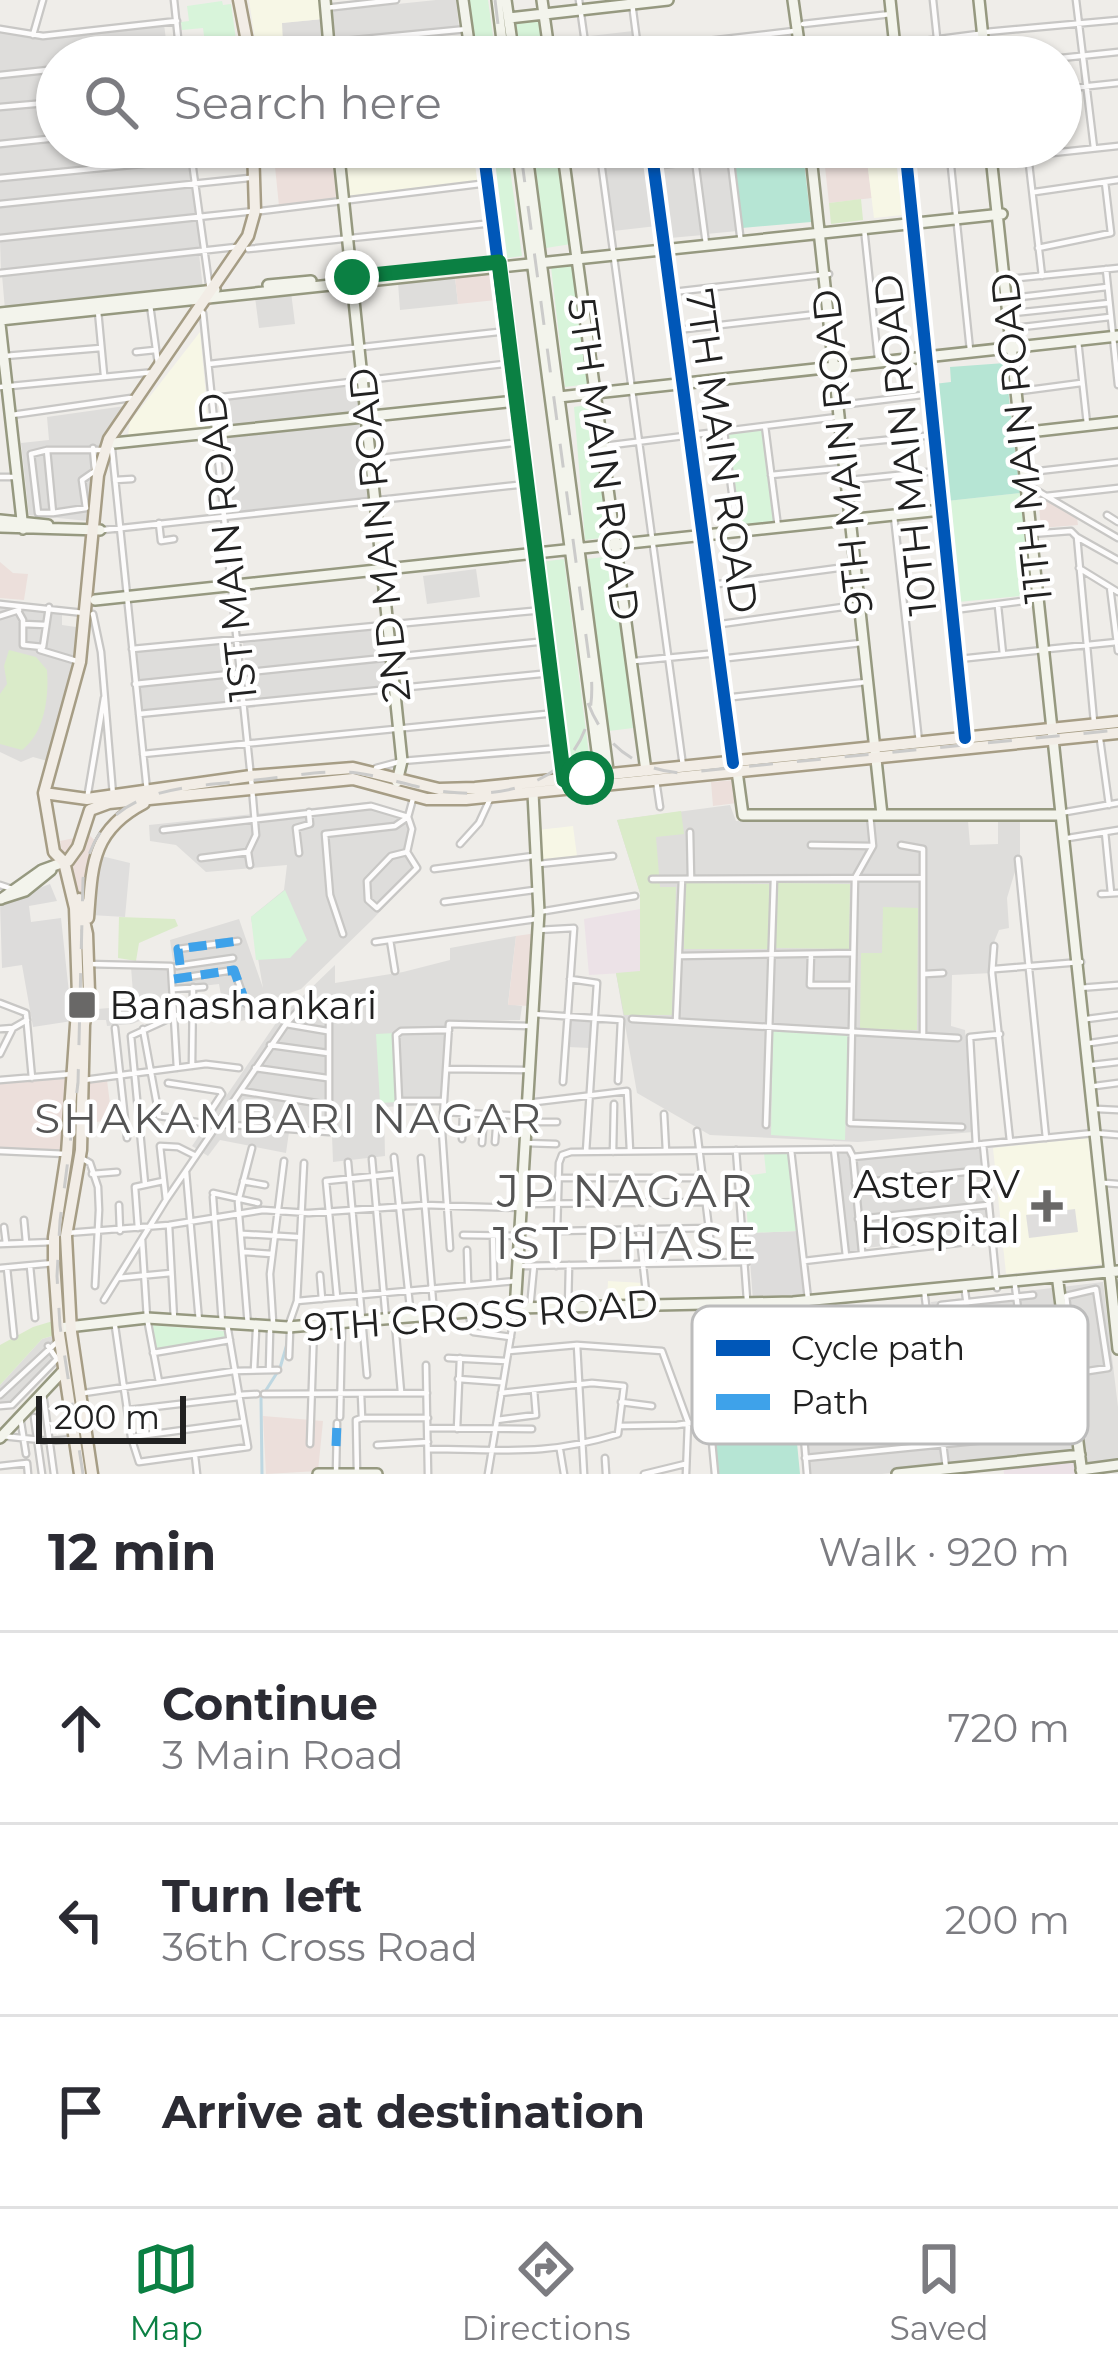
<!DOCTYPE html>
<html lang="en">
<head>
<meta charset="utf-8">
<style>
	:root { --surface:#fff; --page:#f7f7f7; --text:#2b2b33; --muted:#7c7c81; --line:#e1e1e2; --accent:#0b8043 }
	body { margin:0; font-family:Montserrat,sans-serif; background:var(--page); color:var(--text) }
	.scale { position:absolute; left:36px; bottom:30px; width:150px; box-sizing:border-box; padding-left:12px; border:6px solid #212121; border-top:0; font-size:33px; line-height:42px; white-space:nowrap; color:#212121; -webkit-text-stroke:9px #fff; paint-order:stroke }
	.stop { position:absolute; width:36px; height:36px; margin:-27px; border:9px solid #0b8043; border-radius:50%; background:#fff }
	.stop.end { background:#0b8043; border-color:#fff; box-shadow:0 3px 12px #0008 }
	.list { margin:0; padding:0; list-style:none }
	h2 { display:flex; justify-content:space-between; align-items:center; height:156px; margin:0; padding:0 48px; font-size:51px }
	h2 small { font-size:39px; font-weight:400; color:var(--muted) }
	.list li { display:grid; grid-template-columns:78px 1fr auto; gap:36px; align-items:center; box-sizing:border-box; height:192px; padding:0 48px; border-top:3px solid var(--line) }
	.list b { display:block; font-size:45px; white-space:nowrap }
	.list p { margin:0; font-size:39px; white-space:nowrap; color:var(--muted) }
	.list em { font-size:39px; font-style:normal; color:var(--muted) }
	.icon { flex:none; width:66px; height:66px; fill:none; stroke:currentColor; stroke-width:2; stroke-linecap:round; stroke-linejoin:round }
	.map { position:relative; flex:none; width:1118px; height:1474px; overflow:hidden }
	.search { position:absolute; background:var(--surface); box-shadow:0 3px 9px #0004; left:36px; right:36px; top:36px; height:132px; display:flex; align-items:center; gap:30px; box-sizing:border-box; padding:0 42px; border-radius:66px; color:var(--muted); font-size:45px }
	.sheet { height:732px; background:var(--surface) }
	nav { display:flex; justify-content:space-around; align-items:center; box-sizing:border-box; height:168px; border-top:3px solid var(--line); background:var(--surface); font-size:33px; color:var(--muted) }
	nav a { display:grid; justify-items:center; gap:6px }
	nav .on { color:var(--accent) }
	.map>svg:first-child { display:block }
</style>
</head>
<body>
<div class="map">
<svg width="1118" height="1474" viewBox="0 0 1118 1474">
	<rect width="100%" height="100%" fill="#efede9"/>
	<path fill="#dedddb" d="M436 0H456L459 27 333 40 330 11Z
		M323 19 325 39 283 43 281 23Z
		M164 24 168 56 57 57V67L0 72V31L43 38Z
		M633 31 636 57H592L590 36Z
		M784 33 786 57H648L647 49Z
		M57 72V100L0 106V78Z
		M57 105V136L0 142V110Z
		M57 140V147H188L189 157 0 176V146Z
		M625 147H647L657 226 613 231 605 167 627 164Z
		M730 160 738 231 706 234 697 164Z
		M189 161 192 182 0 201V179Z
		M694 165 703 235 670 238 662 168Z
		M193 185 196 216 0 236V205Z
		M197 220 200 250 1 271 0 241Z
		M199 254 203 289 5 310 2 275Z
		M455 277 458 304 400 310 398 283Z
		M291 292 295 324 259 328 255 297Z
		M359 384 363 412 223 427 220 399Z
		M125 406 96 469 88 521 29 515 21 443 49 440 47 417Z
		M363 421 371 497 231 512 223 436Z
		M476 569 480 597 427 604 423 576Z
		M0 607 62 612V625L83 628 51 762 33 757 21 762 0 752Z
		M385 628 387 656 246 670 243 643Z
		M231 642 234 672 138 681 135 652Z
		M388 660 391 688 249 703 247 675Z
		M235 674 238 703 142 713 139 684Z
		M369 802 400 812 398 820 409 825 404 853 418 871 372 920 301 989 267 1001 270 1014 237 1022 236 1011 224 1012 219 984 177 989 170 940 239 919 263 988 251 917 284 890 287 865 206 872 176 845 150 841 149 825Z
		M730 805 736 821H968L970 845 998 844V821H1020V855L1007 898 1009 928 999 930 992 947V973L952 975 951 1026 965 1030 973 1132 858 1142 710 1135 637 1093 616 973 640 971V893L617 820Z
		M516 936 508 1004 522 1006 520 1020 448 1022 442 1104 384 1107 385 1156 333 1162 332 1135 289 1132 286 1153 220 1140 208 1156 192 1146 278 1020 335 965V983L403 972 450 960V948Z
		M131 967 169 968 174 1007 132 1024 107 1026 106 1020H97V1009L134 1006Z
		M979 1148 981 1168 859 1180 857 1160Z
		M849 1152 860 1252 847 1254 836 1154Z
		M982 1173 985 1202 862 1214 859 1184Z
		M985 1209 987 1235 865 1248 863 1222Z
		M1103 1282 1118 1407V1462L1084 1466 1062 1287Z
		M1052 1288 1056 1324 935 1337 931 1302Z
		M55 1335 60 1357 11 1409 0 1407V1385L42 1339Z
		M939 1421 942 1443 807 1456 805 1433Z
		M1075 1433 1077 1454 949 1468 946 1446Z
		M942 1447 944 1468 882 1474H809L808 1460Z"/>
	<path fill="#ecdfdb" d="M273 147H333L339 200 279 206Z
		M866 153 872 198 829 203 824 158Z
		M493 273 496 300 458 304 455 277Z
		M1038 495 1077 518 1078 525 1041 528Z
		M0 562 13 573 28 574 24 600 0 598Z
		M735 780 737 803 713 806 711 782Z
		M89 835 102 847 91 915 75 917 60 841Z
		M537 933 531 1006 508 1005 516 936Z
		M70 1076 65 1150 0 1149V1081Z
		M107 1080 112 1120 88 1123 89 1082Z
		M263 1416 323 1421 318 1471 266 1474Z"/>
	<path fill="#ece2e7" d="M640 909V972L589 975 584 919Z
		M1076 1458 1078 1474H1004L1003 1466Z"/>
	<path fill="#f7f7e6" d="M249 0H321L323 19 282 23 283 43 256 46Z
		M402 36 404 57H332L331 44Z
		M382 147H481L485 182 347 199 341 152Z
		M895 150 902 215 874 218 866 153Z
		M200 332 209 427 128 436 130 422Z
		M573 826 577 856 541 860 538 830Z
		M1088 1138 1102 1264 1006 1274 993 1148Z
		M608 1281 643 1283 646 1302 607 1301Z"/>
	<path fill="#dddcdb" d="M50 884 57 901 29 906 31 922 61 918 72 1021 33 1027 22 965 2 968 0 903Z
		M570 1020 592 1021 590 1048 568 1047Z
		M798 1231 805 1296 753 1301 748 1233Z"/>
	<path fill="#daebc9" d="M861 199 863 220 831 224 829 203Z
		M9 650 36 657 47 670C49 696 45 733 22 750L0 744V694L7 684 4 666Z
		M681 811 684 834 656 837 660 887H676L672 1015H624L616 973 640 971V893L617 820Z
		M684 883 769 884V949H684Z
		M776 883 850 884 849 949 775 948Z
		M883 907 918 908 917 1030 860 1029 861 953H882Z
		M119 917 175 919 178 926 139 943 136 961 118 958Z
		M53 1321 55 1335 42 1339 0 1385V1345L33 1327Z"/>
	<path fill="#d8f4da" d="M466 0H488L496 57H474Z
		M222 1 223 5 231 4 237 47 206 51 203 28 182 30 181 22 189 21 187 6Z
		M541 20 546 57H521L516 23Z
		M485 147H507L522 256 500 259Z
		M533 147H558L571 244 546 248Z
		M657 147H727V152L659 160Z
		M574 264 589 384 565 387 551 267Z
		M592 404 609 537 585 540 574 407Z
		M765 428 776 523 738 527 726 433Z
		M1020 493 1031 595 958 602 947 501Z
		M612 556 633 728 609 731 587 559Z
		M564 559 591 770 567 773 540 562Z
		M285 890 307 940 290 958 256 960 251 917Z
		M773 1028 848 1033 845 1140 771 1135Z
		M395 1033 398 1102 380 1103 376 1034Z
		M764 1153H789L798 1231 748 1233 745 1176 766 1173Z
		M150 1325 224 1331 226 1339 154 1350Z"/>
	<path fill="#b6e5d4" d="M803 153 811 222 742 228 735 161Z
		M1005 363 1020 493 947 501 934 384 951 382 950 367Z
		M794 1412 800 1474H719L713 1420Z"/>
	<path fill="#dfdedd" d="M97 855 130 863 125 917 91 915Z
		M1075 1209 1078 1232 1029 1238 1026 1215Z"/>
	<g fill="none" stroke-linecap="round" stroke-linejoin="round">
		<path stroke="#bed7e1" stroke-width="3" d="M262 1474 261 1398 280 1368 287 1344"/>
		<g stroke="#c8c7c5" stroke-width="9">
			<path id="street" d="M174 0 180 57
				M579 0 587 57
				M933 0 939 57
				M1076 0 1094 148
				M632 3 639 57
				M325 8 396 0
				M803 24 891 14
				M0 29 43 36 177 21
				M986 32 1118 20
				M33 35 43 0
				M638 49 794 31
				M252 50 467 29
				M173 57 242 51
				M801 57 978 34
				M1061 58 1118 52
				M0 75 57 69
				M1061 89 1118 83
				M0 107 57 102
				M0 144 57 138
				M190 147 210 291
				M599 147 683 766
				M651 147 732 757
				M729 147 741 243
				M949 147 970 350
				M1028 155 1042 276
				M814 156 892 147
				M996 159 1118 146
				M695 160 706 244
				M654 166 815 147
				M0 178 253 153
				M1035 192 1118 180
				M0 204 249 178
				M261 211 488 183
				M864 228 878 359
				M0 238 255 211
				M1038 248 1111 233 1105 182
				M248 249 493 223
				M1106 269 1118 385
				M0 273 236 247
				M1009 279 1118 268
				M673 292 829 274
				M1011 298 1107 287
				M150 305 158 364
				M198 308 203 313 252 788 256 835 248 852 250 865
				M98 311 104 375
				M1013 313 1109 303
				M1014 328 1110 317
				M677 330 826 313
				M1078 341 1087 424
				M136 352 155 350
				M5 356 101 348
				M209 364 507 331
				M0 387 155 372
				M1021 391 1081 383
				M213 398 512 363
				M841 405 930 394
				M12 415 131 398
				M765 426 778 527
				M724 431 737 532
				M845 444 934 435
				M604 446 837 417
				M112 449 147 791
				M47 450 53 513H38L31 454 47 450H106
				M372 459 522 442
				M1030 472 1118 462
				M771 475 843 468
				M0 477H18
				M115 480 132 479
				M849 480 937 471
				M1031 487 1046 496 1118 488
				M1046 496 1118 538
				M53 513 86 508 82 480 95 471 93 448
				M1107 515 1118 522
				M894 516 919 742
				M159 523 161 541 174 539
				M103 530 527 484
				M1031 534 1071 531 1077 537 1094 722
				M1077 537 1118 560
				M1079 568 1118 592
				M711 585 853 566
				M1110 587 1118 651
				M0 604 84 613
				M998 606 1003 654
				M954 610 1038 599
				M18 611 23 620V645L43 647 49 607
				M93 614 101 652 113 795
				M0 616 19 610
				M23 624 46 625
				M714 625 857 605
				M132 649 543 610
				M1048 649 1117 642
				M40 650 80 662
				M719 659 861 643
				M959 659 1043 650
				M634 661 718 653
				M135 684 547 641
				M724 698 866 682
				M139 714 551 673
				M1100 739 1109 805
				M143 754 556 713
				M376 768 402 761 560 748
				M656 780 660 807
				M87 799 104 698
				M1066 812 1118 803
				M870 815 873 846 855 878 850 1123 962 1127
				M163 830 371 806 408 817 414 795
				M690 832 691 879
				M1105 832 1111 893
				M1068 838 1118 830
				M460 844 479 823 491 797
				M811 845 872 846
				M901 845 923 849V1036
				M299 853 296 828 310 824 309 812
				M201 858 248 852
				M1018 859 1046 1138
				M539 864 613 856
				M434 869 533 856
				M652 879 922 878
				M0 885 12 889
				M1101 894 1118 893
				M444 902 534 890
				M539 912 635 896
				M538 930 574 928 563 1082
				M343 934 330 895 325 834 395 826 408 817 412 829 407 852 417 868 377 908 368 900 367 881 391 856 407 852
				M390 940 395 971
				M375 942 536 919
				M994 946 992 973 1010 1141
				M811 954 810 985H851
				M679 956 853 953
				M88 964 171 966 177 1068
				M180 965 178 949 238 941
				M177 966 233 958
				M995 969 1081 962
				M925 974 943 973
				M174 979 234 970 246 1004
				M570 979 597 983 586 1152
				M1079 988 1118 985
				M174 989 204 987
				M0 1003 26 1013 32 1078
				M533 1014 621 1020 618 1081
				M632 1019 958 1038
				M1087 1019 1118 1015
				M676 1021 682 879
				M286 1024 327 1031
				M115 1028 127 1138
				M0 1029 13 1028 27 1020
				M143 1029 159 1116 203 1123 222 1094 220 1091 168 1083
				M1090 1043 1118 1039
				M270 1045 328 1053
				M0 1054 13 1028
				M1092 1065 1118 1062
				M192 1066 193 987
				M255 1068 327 1078
				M446 1069 528 1070
				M0 1080 72 1074
				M84 1080 206 1064 239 1068
				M1095 1086 1118 1083
				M241 1091 329 1105
				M443 1101H399L396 1035 401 1031 449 1030
				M527 1103 627 1091 630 1151
				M1097 1109 1118 1110
				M443 1112 526 1116
				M664 1114 666 1151
				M526 1122H557
				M766 1125 774 879
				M697 1131 713 1262
				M462 1139 463 1114
				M495 1142 497 1115
				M482 1143 484 1115
				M525 1143 556 1144
				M983 1144 997 1288
				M976 1145 970 1037 1000 1034
				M834 1149 846 1256
				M736 1150 747 1300
				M791 1150 808 1299
				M0 1151 66 1154
				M613 1152 614 1104
				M394 1157 411 1317
				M853 1157 862 1252
				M421 1158 434 1314
				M83 1159 90 1163 98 1187 99 1210 95 1286
				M372 1159 386 1320
				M348 1162 367 1375
				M186 1172 199 1321
				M92 1174 117 1172
				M558 1178H702
				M243 1181 265 1185
				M855 1183 985 1170
				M1105 1183 1118 1184
				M145 1184 131 1036 177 1015
				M213 1193 258 1203
				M213 1197 222 1323
				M166 1200 160 1146 178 1147 194 1155
				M525 1204 705 1202
				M119 1205 120 1231
				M858 1219 988 1205
				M24 1220 26 1242
				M169 1225 174 1319
				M4 1227 6 1243
				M138 1228 135 1187 163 1181
				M639 1229 647 1301
				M558 1231 708 1228
				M67 1233 169 1225 263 1210 309 1213 424 1205 521 1208
				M243 1234 297 1237
				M463 1235 518 1236
				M493 1235 494 1282
				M142 1239 147 1318 159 1382
				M0 1244 54 1242
				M450 1248 442 1131 449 1024 531 1026
				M467 1250 468 1283
				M244 1252 272 1254
				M804 1261 992 1239
				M30 1266 35 1318
				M519 1266 747 1262
				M556 1266 559 1163 562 1155 571 1152 849 1149 853 1157 1094 1133 1118 1135
				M0 1268 54 1263
				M7 1268 14 1336
				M320 1275 322 1299
				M118 1278 171 1273
				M1015 1286 1021 1332
				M924 1289 946 1468
				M1096 1289 1108 1368 1075 1373 1066 1296Z
				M965 1291 971 1337
				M337 1297 326 1181 395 1174
				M104 1300 166 1200 286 1024 304 1004 329 1007V1132L219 1124
				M297 1301 516 1281
				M793 1302 807 1474
				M941 1305 1033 1295
				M530 1308 534 1266
				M568 1308 569 1265
				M1006 1312 1019 1311
				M469 1316 473 1332 511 1337
				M968 1316 982 1314
				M273 1322 270 1274 284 1161
				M395 1323 401 1392
				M289 1324 297 1301 304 1163
				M115 1326 131 1437 139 1462 248 1447 227 1324
				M248 1326 238 1202 252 1148
				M577 1345 584 1474
				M509 1351 577 1345 662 1351 688 1422 686 1474
				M153 1353 230 1340
				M289 1357 290 1331
				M448 1358 506 1361
				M426 1365 428 1474
				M945 1365 1065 1353
				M254 1370 256 1330
				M269 1370 270 1331
				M458 1379 500 1382
				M799 1382 934 1368
				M43 1393 54 1474
				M84 1393 234 1371 278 1370
				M264 1394 427 1393
				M0 1395 57 1342
				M238 1395 257 1394
				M621 1402 652 1406
				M0 1406 12 1405 57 1359 48 1346
				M128 1410 239 1397
				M20 1416 26 1454
				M34 1417 42 1474
				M340 1417 342 1327
				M362 1418H428
				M497 1420 536 1415 534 1390
				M620 1426 677 1425 801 1407 1070 1379
				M428 1428 532 1429
				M457 1429 460 1358
				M803 1432 1072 1405
				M2 1436 50 1441 74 1439
				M131 1437 243 1422
				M310 1444 314 1326
				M377 1445 428 1442
				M428 1449C503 1449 542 1457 618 1434L624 1386 592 1383 501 1393
				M560 1450 564 1474
				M195 1456 197 1474
				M605 1458 606 1474
				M805 1458 1074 1431
				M0 1466 27 1463 28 1474
				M336 1473 337 1423
				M357 1473 356 1420 362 1418 361 1394
				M488 1474 515 1311
				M644 1474 685 1464
				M715 1474 705 1367 1064 1328"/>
		</g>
		<g stroke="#969980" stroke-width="14">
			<path id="secondary" d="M325 0 330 57
				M463 0 471 57
				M497 0 504 57
				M506 0 514 57
				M542 0 550 57
				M793 0 801 57
				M890 0 896 57
				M979 0 985 57
				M509 18 668 0
				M338 147 402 761 397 782
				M483 147 564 780
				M517 147 601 781
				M526 147 609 778
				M562 147 646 771
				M810 147 882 815
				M905 147 965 738
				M990 147 1118 1349
				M268 285 311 281
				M0 313 215 290
				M0 320 1002 214
				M0 324 23 529
				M559 397 1118 336
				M1020 433 1118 422
				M114 443 516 401
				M0 520 48 525
				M0 527 100 530
				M95 600 941 510
				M737 771 743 815H1060
				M0 899 25 891 51 870
				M1 899 42 870 64 862
				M1058 1282 1082 1474
				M515 1311 539 912 533 793
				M59 1328 147 1318 288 1327 515 1308 793 1302 1118 1271
				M0 1438 64 1370
				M1081 1470 1118 1465
				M318 1474H377
				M897 1474 1080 1455"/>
		</g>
		<g stroke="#a69d85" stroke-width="15">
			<path id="primary" d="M239 0 250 57
				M44 793 87 799 251 776 353 768 439 789 475 788 1118 722
				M68 861 78 847 90 810 109 803 353 779 427 799H466L1118 733
				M79 899 87 934 89 992 84 1025 81 1150 66 1236 71 1332 92 1474
				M88 918C92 864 92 830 144 803
				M80 1474 59 1334 54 1263V1237L67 1153 78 996 75 908 64 862 54 852 44 793 80 662 98 475 109 439 248 236 255 211 253 147"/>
		</g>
		<use href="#street" stroke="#fdfcfc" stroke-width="4.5"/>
		<use href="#secondary" stroke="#f3f4ec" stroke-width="9"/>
		<use href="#primary" stroke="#f2ede6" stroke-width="10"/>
		<path stroke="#cbcbca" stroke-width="3" stroke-dasharray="24 24" stroke-linecap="butt" d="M495 0 502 57
			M588 703C604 745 635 769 680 773L1118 730
			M83 1474 60 1326 57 1276 60 1221 78 1083 83 879C98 785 181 788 256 780 289 777 325 769 357 773 388 777 417 789 448 792 531 801 600 765 591 673L520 147"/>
		<path stroke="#3ea2ea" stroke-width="9" stroke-dasharray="18 9" stroke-linecap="butt" d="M180 965 178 949 238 941
			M174 979 234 970 246 1004
			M336 1446 337 1423"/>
		<g stroke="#fff" stroke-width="20">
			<path id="cycleway" d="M483 147 564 780
				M651 147 733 763
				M905 147 965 738"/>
		</g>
		<use href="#cycleway" stroke="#0057b8" stroke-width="12"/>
	</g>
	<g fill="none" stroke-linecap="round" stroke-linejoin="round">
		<path stroke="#0b8043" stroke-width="15" d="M352 277 499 262 564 780 587 778"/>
	</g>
	<g fill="#696867" stroke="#fff" stroke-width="4.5">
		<rect x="67" y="990" width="30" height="30" rx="6"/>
		<path d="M1041 1188h12v12h12v12h-12v12h-12v-12h-12v-12h12z"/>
	</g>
	<g text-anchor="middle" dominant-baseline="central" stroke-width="9" stroke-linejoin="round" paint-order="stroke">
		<g font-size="39" fill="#212121" stroke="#fff">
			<text transform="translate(1021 438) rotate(-96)">11TH MAIN ROAD</text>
			<text transform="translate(905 445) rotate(-96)">10TH MAIN ROAD</text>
			<text transform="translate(722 451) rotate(82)">7TH MAIN ROAD</text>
			<text transform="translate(842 452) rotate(-96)">9TH MAIN ROAD</text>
			<text transform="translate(604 459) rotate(82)">5TH MAIN ROAD</text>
			<text transform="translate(379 535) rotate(-96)">2ND MAIN ROAD</text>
			<text transform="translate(227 547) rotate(-96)">1ST MAIN ROAD</text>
			<text transform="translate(481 1315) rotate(-4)">9TH CROSS ROAD</text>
		</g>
		<g font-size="39" fill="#212121" stroke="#fff" text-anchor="start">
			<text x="109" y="1005">Banashankari</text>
			<text x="1020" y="1184" text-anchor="end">Aster RV<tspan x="1020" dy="45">Hospital</tspan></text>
		</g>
		<g font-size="42" letter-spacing="3" fill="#545454" stroke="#fff">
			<text x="289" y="1118">SHAKAMBARI NAGAR</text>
		</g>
		<g font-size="45" letter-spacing="3" fill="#545454" stroke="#fff">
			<text x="626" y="1190">JP NAGAR<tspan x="626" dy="52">1ST PHASE</tspan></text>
		</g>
	</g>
	<rect x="692" y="1306" width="396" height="138" rx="18" fill="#fff" stroke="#bcbcbc" stroke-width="3"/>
	<rect x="716" y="1340" width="54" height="16" fill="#0057b8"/>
	<rect x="716" y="1394" width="54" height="16" fill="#3ea2ea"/>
	<g font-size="33" fill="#212121">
		<text x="791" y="1360">Cycle path</text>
		<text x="791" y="1414">Path</text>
	</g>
</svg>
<div class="scale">200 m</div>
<div class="stop" style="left:587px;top:778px"></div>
<div class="stop end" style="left:352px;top:277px"></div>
<div class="search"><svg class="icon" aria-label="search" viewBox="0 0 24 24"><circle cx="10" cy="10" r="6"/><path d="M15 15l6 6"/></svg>Search here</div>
</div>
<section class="sheet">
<h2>12 min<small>Walk · 920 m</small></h2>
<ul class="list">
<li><svg class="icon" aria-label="ahead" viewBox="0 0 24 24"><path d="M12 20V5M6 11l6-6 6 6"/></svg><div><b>Continue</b><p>3 Main Road</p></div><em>720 m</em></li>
<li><svg class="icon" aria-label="left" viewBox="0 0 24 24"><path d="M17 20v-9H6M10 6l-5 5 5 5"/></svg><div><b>Turn left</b><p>36th Cross Road</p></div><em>200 m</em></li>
<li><svg class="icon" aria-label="arrive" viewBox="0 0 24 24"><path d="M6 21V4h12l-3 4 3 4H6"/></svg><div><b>Arrive at destination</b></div></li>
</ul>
</section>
<nav>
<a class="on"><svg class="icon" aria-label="map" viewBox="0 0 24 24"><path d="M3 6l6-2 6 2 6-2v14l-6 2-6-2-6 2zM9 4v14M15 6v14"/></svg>Map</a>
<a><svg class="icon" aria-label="directions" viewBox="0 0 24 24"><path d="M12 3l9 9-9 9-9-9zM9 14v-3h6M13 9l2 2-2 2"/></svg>Directions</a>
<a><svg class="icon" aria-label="saved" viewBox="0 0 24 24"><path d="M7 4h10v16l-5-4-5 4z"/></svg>Saved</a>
</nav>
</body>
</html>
